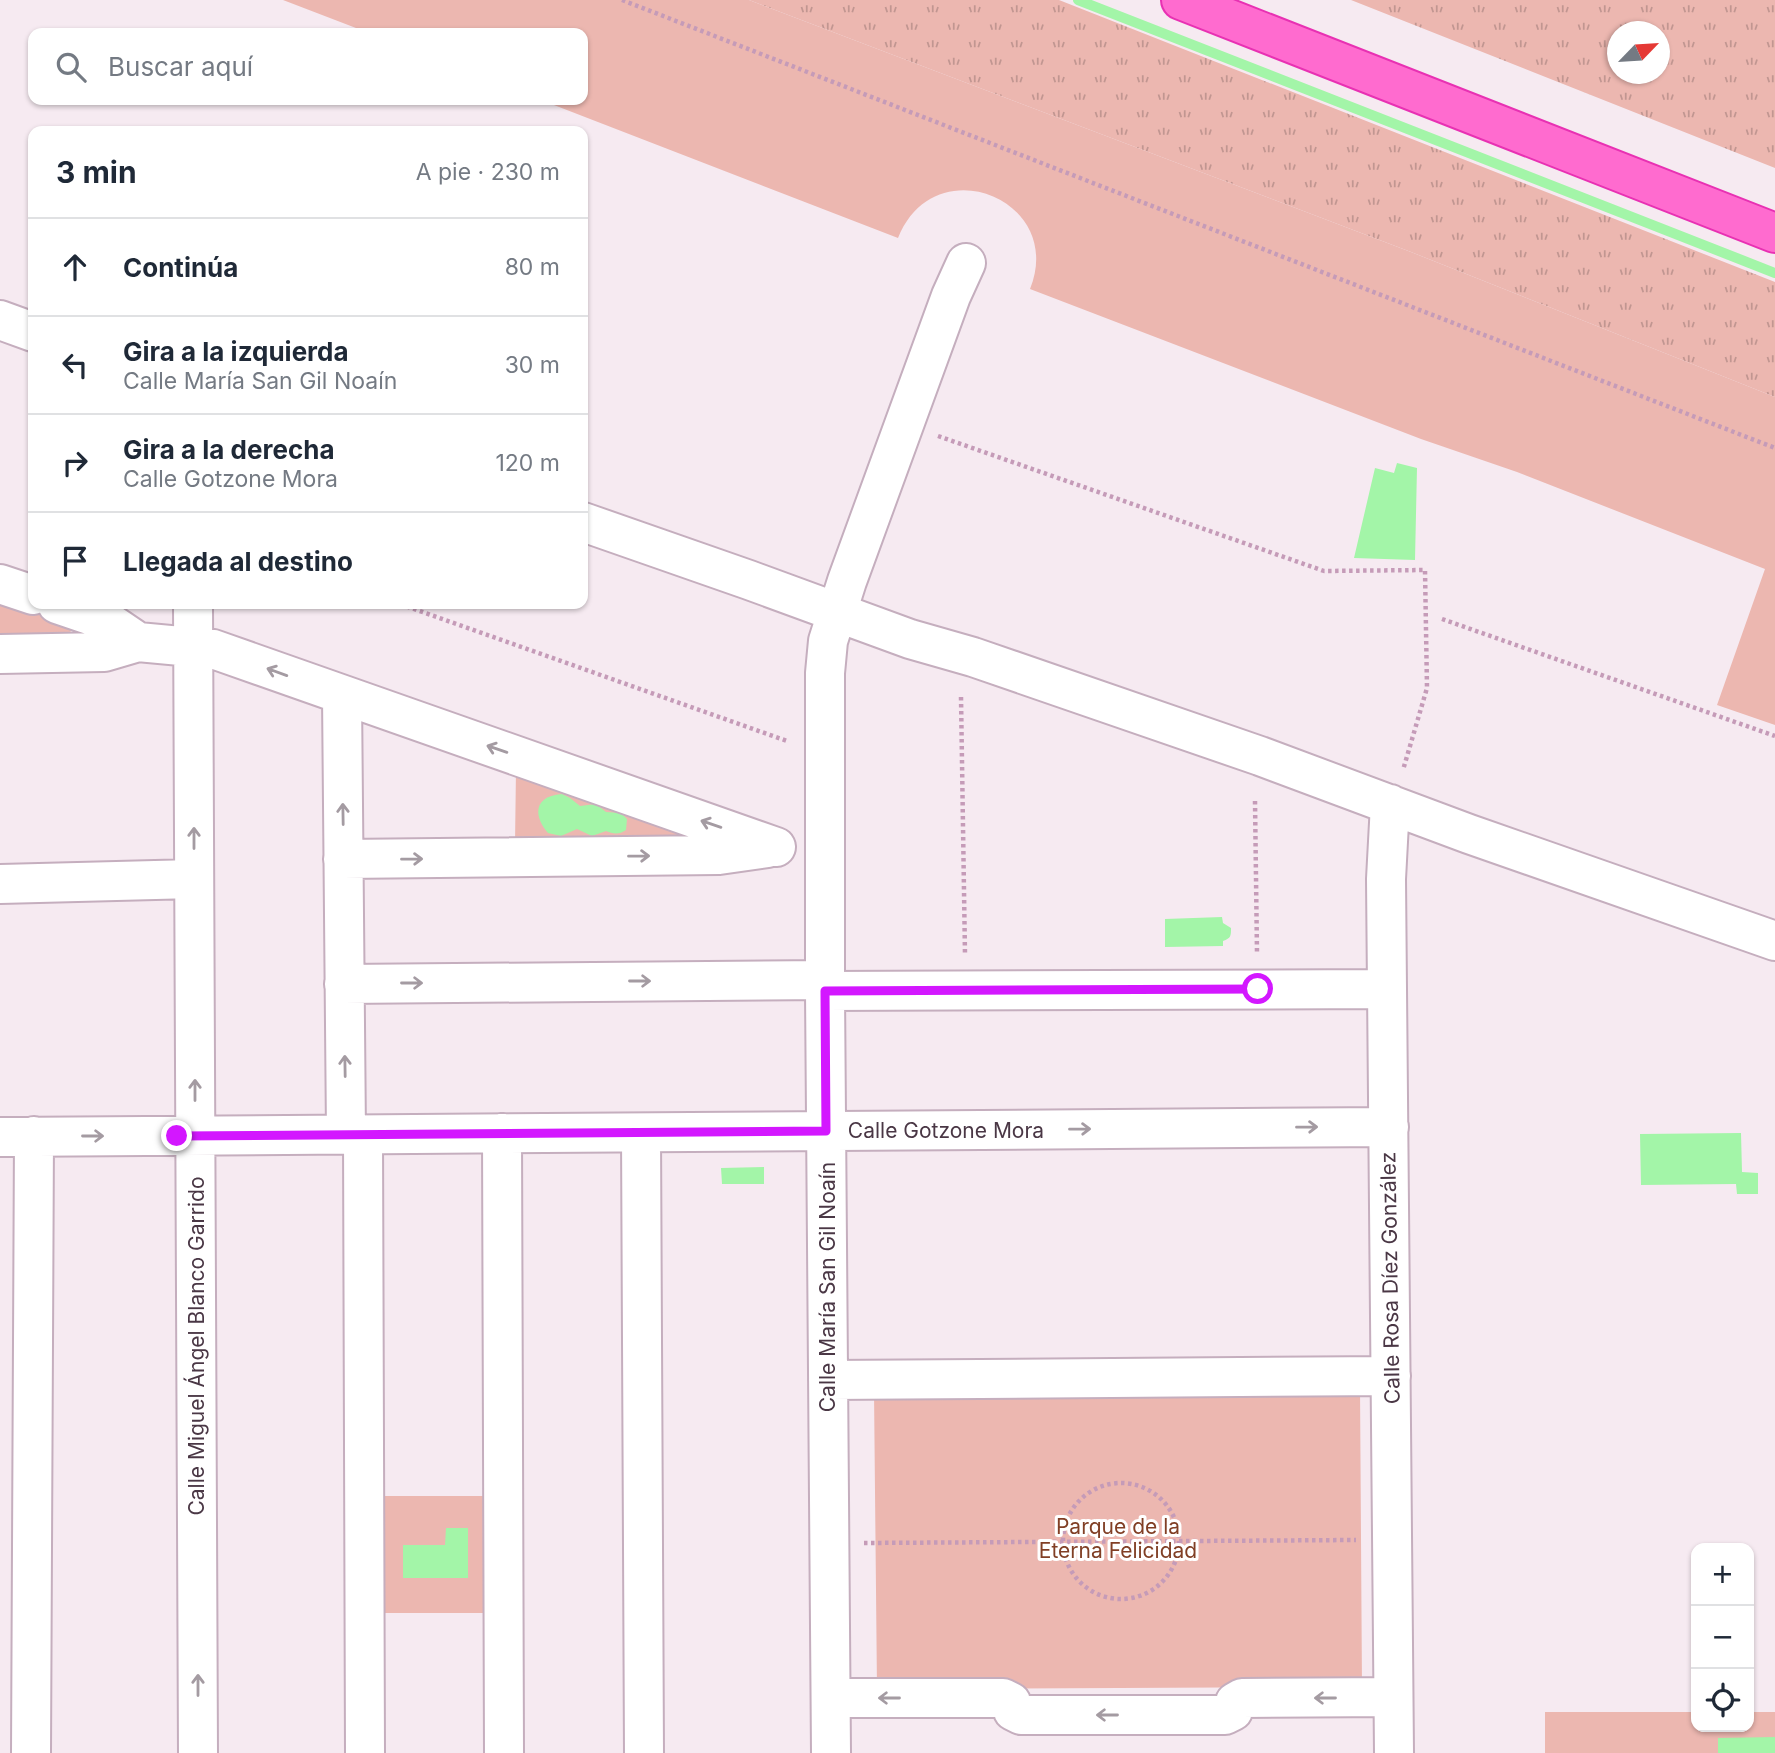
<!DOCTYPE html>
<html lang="es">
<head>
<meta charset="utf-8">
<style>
	:root { --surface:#fff; --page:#f2f2f3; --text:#1f2937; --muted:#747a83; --line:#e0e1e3 }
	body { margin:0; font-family:Inter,sans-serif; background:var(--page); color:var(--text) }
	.controls { position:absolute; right:21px; bottom:21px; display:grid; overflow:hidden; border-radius:14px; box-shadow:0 2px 5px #0004 }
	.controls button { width:63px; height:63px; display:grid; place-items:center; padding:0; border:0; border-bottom:2px solid var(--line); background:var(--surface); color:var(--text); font:35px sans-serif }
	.compass { position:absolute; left:1607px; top:21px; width:63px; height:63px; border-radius:50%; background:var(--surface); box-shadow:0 2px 5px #0004; rotate:65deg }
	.stop { position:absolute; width:21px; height:21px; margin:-16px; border:5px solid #d317ff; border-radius:50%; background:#fff }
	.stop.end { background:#d317ff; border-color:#fff; box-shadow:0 2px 7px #0008 }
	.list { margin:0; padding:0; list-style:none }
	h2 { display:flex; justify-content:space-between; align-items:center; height:91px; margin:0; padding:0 28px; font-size:30px }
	h2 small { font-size:23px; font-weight:400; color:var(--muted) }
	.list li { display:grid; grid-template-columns:46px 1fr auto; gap:21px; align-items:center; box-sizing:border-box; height:98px; padding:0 28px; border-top:2px solid var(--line) }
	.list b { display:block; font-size:26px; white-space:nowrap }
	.list p { margin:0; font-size:23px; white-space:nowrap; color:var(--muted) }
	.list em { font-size:23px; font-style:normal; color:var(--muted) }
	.icon { flex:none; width:38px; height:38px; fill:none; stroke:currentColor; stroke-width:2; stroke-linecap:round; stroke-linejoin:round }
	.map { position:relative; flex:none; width:1775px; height:1753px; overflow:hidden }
	.search { position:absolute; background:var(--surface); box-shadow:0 2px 5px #0004; left:28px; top:28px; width:560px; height:77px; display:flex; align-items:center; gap:18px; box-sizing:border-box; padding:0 24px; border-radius:14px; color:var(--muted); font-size:26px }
	.panel { position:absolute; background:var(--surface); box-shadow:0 2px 5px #0004; left:28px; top:126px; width:560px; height:483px; border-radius:14px }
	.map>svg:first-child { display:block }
</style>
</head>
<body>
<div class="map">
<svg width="1775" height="1753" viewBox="0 0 1775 1753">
	<defs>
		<pattern id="grass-tufts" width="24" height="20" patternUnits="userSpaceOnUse" patternTransform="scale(1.75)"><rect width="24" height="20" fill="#ecb7b0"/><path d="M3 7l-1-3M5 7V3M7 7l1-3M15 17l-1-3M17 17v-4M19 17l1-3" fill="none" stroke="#c19691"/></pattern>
	</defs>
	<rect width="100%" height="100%" fill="#f6eaf1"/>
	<path fill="url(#grass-tufts)" fill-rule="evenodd" d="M749 0H1059L1775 282V397L1411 252Z
		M1351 0H1775V168ZM1618 32H1660V74H1618Z"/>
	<path fill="#ecb7b0" d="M283 0H749L1411 252 1775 397V725L1717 705 1765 569 1517 472 1421 439 1030 289C1066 200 935 146 898 238L541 100H583V33H369Z
		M0 596 73 621 69 639 0 640Z
		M516 769 686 829 684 844H515Z
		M1360 1387 1362 1687 877 1689 874 1391Z
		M380 1496H487V1613H381Z
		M1545 1712H1696V1727H1749V1712H1775V1753H1545Z"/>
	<path fill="#a3f5a8" d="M1397 463 1417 468 1415 560 1354 558 1375 468 1394 473Z
		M562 794 570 798 580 806 596 804 606 812 621 813 627 819 626 830C619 835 613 834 606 831L592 836 577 829 561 836 548 833C532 814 535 796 562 794Z
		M1222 917 1223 923 1231 928C1231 936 1231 938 1223 941V946L1165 947V919Z
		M1741 1133 1742 1172 1758 1173V1194H1737L1736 1184 1641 1185 1640 1134Z
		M764 1167V1184H722L721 1168Z
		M446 1528H468V1578H403V1545H445Z
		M1775 1737V1753H1718V1738Z"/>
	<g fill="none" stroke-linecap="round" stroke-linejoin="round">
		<path stroke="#a3f5a8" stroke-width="10" d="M1078 0 1775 273"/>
		<g stroke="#c5aebe" stroke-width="42">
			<path id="minor" d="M0 320 33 332
				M583 522 749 580 910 639 973 657 1260 756 1469 834 1775 941
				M0 584 33 595
				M57 604 107 621 138 642
				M193 604 198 1753
				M0 654 104 652 138 642 213 649 776 847
				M342 695 346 1134
				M1390 804 1386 879 1394 1753
				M343 859 719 855 768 848
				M0 884 194 879
				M344 984 826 980
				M825 991 1387 989
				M502 1133 504 1753
				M641 1133 644 1753
				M363 1135 365 1753
				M0 1137 1389 1127
				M828 1380 1391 1376
				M831 1698H1003L1011 1702 1013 1711 1021 1715H1225L1233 1711 1235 1702 1242 1698 1393 1697
				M31 1753 34 1136
				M831 1753 825 991V673L828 641 847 581 951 296 966 263"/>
		</g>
		<g stroke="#e831b3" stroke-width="42">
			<path id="highway" d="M1181 0 1775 233"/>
		</g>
		<path stroke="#c59bb8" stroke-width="4.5" stroke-dasharray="3.5 3.5" stroke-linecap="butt" d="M622 0 1775 448
			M938 436 1324 571 1425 570 1427 688 1403 770
			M400 604 787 741
			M1442 619 1775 736
			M961 697 965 955
			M1255 801 1257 953
			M1063 1541a58 58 0 1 1 116 0a58 58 0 1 1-116 0Z
			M864 1543 1356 1540"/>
		<use href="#minor" stroke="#fff" stroke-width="38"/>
		<use href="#highway" stroke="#ff6bcf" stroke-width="38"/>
	</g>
	<defs><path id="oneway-shaft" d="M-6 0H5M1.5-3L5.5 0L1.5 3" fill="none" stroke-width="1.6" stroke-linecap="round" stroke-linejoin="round" transform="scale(1.75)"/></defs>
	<g stroke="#a49ba2">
		<use href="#oneway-shaft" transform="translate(277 672) rotate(-160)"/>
		<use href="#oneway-shaft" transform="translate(497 749) rotate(-161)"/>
		<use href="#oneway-shaft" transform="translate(343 814) rotate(-91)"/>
		<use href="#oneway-shaft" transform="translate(711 824) rotate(-161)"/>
		<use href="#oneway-shaft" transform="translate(194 838) rotate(-90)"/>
		<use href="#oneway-shaft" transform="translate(639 856) rotate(-1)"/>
		<use href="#oneway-shaft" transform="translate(412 859) rotate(-1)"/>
		<use href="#oneway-shaft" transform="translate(640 981)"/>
		<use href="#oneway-shaft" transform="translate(412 983)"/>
		<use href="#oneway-shaft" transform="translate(345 1066) rotate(-91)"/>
		<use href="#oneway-shaft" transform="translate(195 1090) rotate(-90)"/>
		<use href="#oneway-shaft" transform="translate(1307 1127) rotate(-1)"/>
		<use href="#oneway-shaft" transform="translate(1080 1129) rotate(-1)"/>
		<use href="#oneway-shaft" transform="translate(93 1136)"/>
		<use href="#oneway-shaft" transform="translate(198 1685) rotate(-90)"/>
		<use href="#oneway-shaft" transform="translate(889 1698) rotate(-180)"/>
		<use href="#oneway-shaft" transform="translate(1325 1698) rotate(180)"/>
		<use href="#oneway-shaft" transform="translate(1107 1715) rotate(-180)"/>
	</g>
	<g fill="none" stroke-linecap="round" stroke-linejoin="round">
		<path stroke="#d317ff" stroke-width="9" d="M177 1136 826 1131 825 991 1258 989"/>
	</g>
	<g text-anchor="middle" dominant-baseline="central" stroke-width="6" stroke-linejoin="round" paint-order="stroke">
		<g font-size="21" fill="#4a3745" stroke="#fff">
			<text x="946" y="1130">Calle Gotzone Mora</text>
			<text transform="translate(1390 1278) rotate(-91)">Calle Rosa Díez González</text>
			<text transform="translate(827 1287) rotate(-90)">Calle María San Gil Noaín</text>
			<text transform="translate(196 1346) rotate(-90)">Calle Miguel Ángel Blanco Garrido</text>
		</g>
		<g font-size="21" fill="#813f25" stroke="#fff">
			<text x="1118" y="1526">Parque de la<tspan x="1118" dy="24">Eterna Felicidad</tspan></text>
		</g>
	</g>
</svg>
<div class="controls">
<button>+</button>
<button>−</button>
<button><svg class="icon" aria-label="locate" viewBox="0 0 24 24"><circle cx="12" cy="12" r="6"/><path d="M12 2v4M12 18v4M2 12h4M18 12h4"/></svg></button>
</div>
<svg class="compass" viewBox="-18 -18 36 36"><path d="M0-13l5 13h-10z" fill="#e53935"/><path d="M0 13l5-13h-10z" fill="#747a83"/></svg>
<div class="stop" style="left:1258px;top:989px"></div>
<div class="stop end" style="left:177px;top:1136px"></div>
<div class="search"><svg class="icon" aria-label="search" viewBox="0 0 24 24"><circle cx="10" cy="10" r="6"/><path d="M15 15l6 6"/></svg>Buscar aquí</div>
<section class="panel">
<h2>3 min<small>A pie · 230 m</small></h2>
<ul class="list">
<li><svg class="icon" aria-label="ahead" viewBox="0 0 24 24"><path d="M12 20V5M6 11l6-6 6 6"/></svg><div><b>Continúa</b></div><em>80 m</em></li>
<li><svg class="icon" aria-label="left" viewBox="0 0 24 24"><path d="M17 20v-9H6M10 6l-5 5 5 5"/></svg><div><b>Gira a la izquierda</b><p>Calle María San Gil Noaín</p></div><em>30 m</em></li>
<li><svg class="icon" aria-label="right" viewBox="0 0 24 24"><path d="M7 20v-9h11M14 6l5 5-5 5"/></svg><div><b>Gira a la derecha</b><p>Calle Gotzone Mora</p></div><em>120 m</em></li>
<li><svg class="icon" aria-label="arrive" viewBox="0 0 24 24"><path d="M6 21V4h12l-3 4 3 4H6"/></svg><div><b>Llegada al destino</b></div></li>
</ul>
</section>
</div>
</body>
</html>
